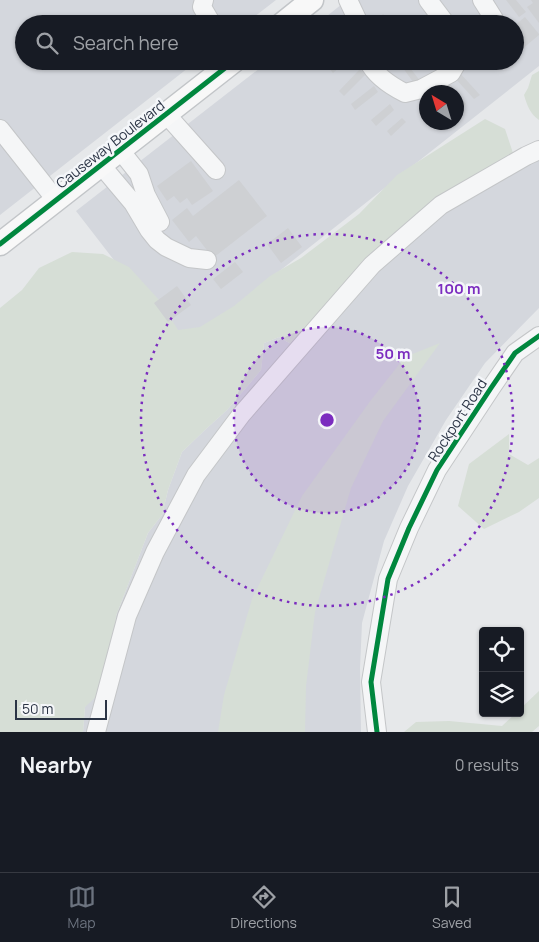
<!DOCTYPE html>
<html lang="en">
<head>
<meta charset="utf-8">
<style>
	:root { --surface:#171b24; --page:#242831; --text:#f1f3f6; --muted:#9ea1a6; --line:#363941; --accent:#6c737f }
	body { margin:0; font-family:Manrope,sans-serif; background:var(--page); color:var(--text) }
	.controls { position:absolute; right:15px; bottom:15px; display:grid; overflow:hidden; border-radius:5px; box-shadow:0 1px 4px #0004 }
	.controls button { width:45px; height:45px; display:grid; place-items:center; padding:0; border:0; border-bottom:1px solid var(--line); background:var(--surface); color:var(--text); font:25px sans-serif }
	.compass { position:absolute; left:419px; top:85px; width:45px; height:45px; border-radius:50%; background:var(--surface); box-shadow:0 1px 4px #0004; rotate:322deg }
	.scale { position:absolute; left:15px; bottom:12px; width:92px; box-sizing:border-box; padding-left:5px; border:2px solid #2b3445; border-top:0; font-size:14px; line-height:18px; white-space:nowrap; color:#2b3445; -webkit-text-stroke:4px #f4f6f9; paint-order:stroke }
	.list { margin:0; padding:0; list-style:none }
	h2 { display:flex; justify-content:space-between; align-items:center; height:65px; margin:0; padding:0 20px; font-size:21px }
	h2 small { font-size:16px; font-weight:400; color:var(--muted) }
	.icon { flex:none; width:28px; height:28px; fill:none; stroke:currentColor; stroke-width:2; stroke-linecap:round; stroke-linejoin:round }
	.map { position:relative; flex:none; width:539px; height:732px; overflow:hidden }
	.search { position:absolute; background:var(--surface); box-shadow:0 1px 4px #0004; left:15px; right:15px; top:15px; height:55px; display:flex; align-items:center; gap:12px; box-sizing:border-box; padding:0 18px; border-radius:28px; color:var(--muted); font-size:19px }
	.sheet { height:140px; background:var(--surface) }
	nav { display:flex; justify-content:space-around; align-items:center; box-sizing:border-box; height:70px; border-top:1px solid var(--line); background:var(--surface); font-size:14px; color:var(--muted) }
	nav a { display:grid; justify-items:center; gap:2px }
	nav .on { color:var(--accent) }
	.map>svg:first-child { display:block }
</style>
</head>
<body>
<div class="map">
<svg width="539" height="732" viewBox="0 0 539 732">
	<rect width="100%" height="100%" fill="#e6e8ea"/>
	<path fill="#d4d7dd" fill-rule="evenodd" d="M0 0H276L245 24H24V61H197L0 215Z
		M347 0H539V66L182 348 76 211 269 61H515V24H317ZM426 92H456V122H426Z
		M539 141V308L485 363 446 420 408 486 384 541 362 623 360 668 361 732H83L85 707 115 635 116 616 148 533 162 515 168 490 182 452 206 429 227 410 261 370 264 343 279 337 291 344 334 295 408 221 434 201Z"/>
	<path fill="#d6ded6" d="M539 71V120C530 114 527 105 524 95L528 88 532 75Z
		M485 119 505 129 513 153 495 167 434 201 408 221 334 295 291 344 279 337 264 343 261 370 227 410 206 429 182 452 168 490 162 515 148 533 116 616 115 635 100 693 85 707 83 732H0V308L22 290 39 268 72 252 103 254 129 267 160 301 178 330 200 327 234 306 270 276 301 258 359 214 397 175Z
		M440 343 383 421 351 488 315 612 306 686 305 732H218L224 695 252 599 302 496 371 400 405 357Z
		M509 434V454L528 465 539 458V498L519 512 484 529 458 506 469 464Z
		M539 691V726L532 732H404L416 722 449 721 502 726 516 713H520V709Z"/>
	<path fill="#ced0d3" d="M506 0H516L526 12 519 17Z
		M531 0H539V23L527 7 533 3Z
		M383 14 394 24H375Z
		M422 17 428 24H413Z
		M525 17 539 34V35L515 55V25Z
		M337 61H347L333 73 329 68Z
		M439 61H449L440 69 436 64Z
		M407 64 421 82 416 86 403 68Z
		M360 69 365 75 344 96 339 91Z
		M459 72 480 95 474 99 454 77Z
		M448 82 456 92H443L440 89Z
		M374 86 378 92 355 110 351 104Z
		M456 93 466 104 458 110 456 108Z
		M390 104 394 110 376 126 371 120Z
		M402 118 406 122 391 136 387 131Z
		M191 161 213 191 192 205 187 198 180 203 174 196 167 201 157 186Z
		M239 180 267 216 213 258 196 236 189 242 172 220 187 208 193 216Z
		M288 228 302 247 281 263 267 244Z
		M235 262 243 272 221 289 213 279Z
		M177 286 191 305 168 322 154 303Z"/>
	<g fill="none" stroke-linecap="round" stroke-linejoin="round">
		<g stroke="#c4c6c8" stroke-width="20">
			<path id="minor" d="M204 0 202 7 212 24
				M348 0 357 19V24
				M428 0 446 24
				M482 0 494 19 489 24
				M368 61C375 75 391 86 405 93L421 89 451 73 458 61
				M166 114 216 170
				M0 129 56 200
				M120 150 139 174 146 195 160 222
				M101 165 133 203 149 230 157 240 166 247 189 258 207 260
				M96 732 127 616 155 552 196 475 241 415 372 265 441 205 526 156 539 150
				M377 732 371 682 388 579 409 528 437 470 491 388 515 353 539 336"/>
		</g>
		<g stroke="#c2c5c8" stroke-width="25">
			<path id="major" d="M282 24 312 0
				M0 244 234 61"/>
		</g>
		<use href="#minor" stroke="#f5f6f7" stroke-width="18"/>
		<use href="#major" stroke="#f8f8f8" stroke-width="22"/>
		<g stroke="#f4f6f9" stroke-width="8">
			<path id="cycleway" d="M0 244 234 61
				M377 732 371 682 388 579 409 528 437 470 491 388 515 353 539 336"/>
		</g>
		<use href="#cycleway" stroke="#00873e" stroke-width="5"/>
	</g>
	<circle cx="327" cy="420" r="93" fill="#7b2cbf" fill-opacity=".12"/>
	<g fill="none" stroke="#7b2cbf" stroke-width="2.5" stroke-dasharray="2.5 5">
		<circle cx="327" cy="420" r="93"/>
		<circle cx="327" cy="420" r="186"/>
	</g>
	<g text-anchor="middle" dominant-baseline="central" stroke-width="5" stroke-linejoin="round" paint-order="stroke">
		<g font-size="14" fill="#2b3445" stroke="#f4f6f9">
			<text transform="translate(110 144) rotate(-38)">Causeway Boulevard</text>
			<text transform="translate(457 420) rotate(-57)">Rockport Road</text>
		</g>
	</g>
	<circle cx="327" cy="420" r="8" fill="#7b2cbf" stroke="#f4f6f9" stroke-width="2.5"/>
	<g font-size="15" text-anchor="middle" font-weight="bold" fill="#7b2cbf" stroke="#f4f6f9" stroke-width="5" stroke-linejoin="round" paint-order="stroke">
		<text x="459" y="294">100 m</text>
		<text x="393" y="359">50 m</text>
	</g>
</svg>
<div class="controls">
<button><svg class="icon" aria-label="locate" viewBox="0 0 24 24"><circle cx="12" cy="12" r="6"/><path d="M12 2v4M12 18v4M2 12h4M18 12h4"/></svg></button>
<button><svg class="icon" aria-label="layers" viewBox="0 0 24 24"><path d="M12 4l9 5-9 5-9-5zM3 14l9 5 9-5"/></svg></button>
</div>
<svg class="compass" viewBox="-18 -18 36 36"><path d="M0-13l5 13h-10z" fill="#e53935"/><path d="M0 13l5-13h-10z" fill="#9ea1a6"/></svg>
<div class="scale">50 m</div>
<div class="search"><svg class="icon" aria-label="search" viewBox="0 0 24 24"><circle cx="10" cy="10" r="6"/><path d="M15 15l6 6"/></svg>Search here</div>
</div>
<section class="sheet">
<h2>Nearby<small>0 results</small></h2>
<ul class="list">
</ul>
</section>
<nav>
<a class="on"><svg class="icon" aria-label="map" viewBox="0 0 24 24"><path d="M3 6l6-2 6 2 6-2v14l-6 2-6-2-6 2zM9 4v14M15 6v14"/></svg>Map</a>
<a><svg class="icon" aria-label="directions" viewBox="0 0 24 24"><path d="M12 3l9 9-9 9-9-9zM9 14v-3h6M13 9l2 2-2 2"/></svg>Directions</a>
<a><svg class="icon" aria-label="saved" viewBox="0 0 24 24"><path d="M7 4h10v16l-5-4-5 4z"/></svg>Saved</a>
</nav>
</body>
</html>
